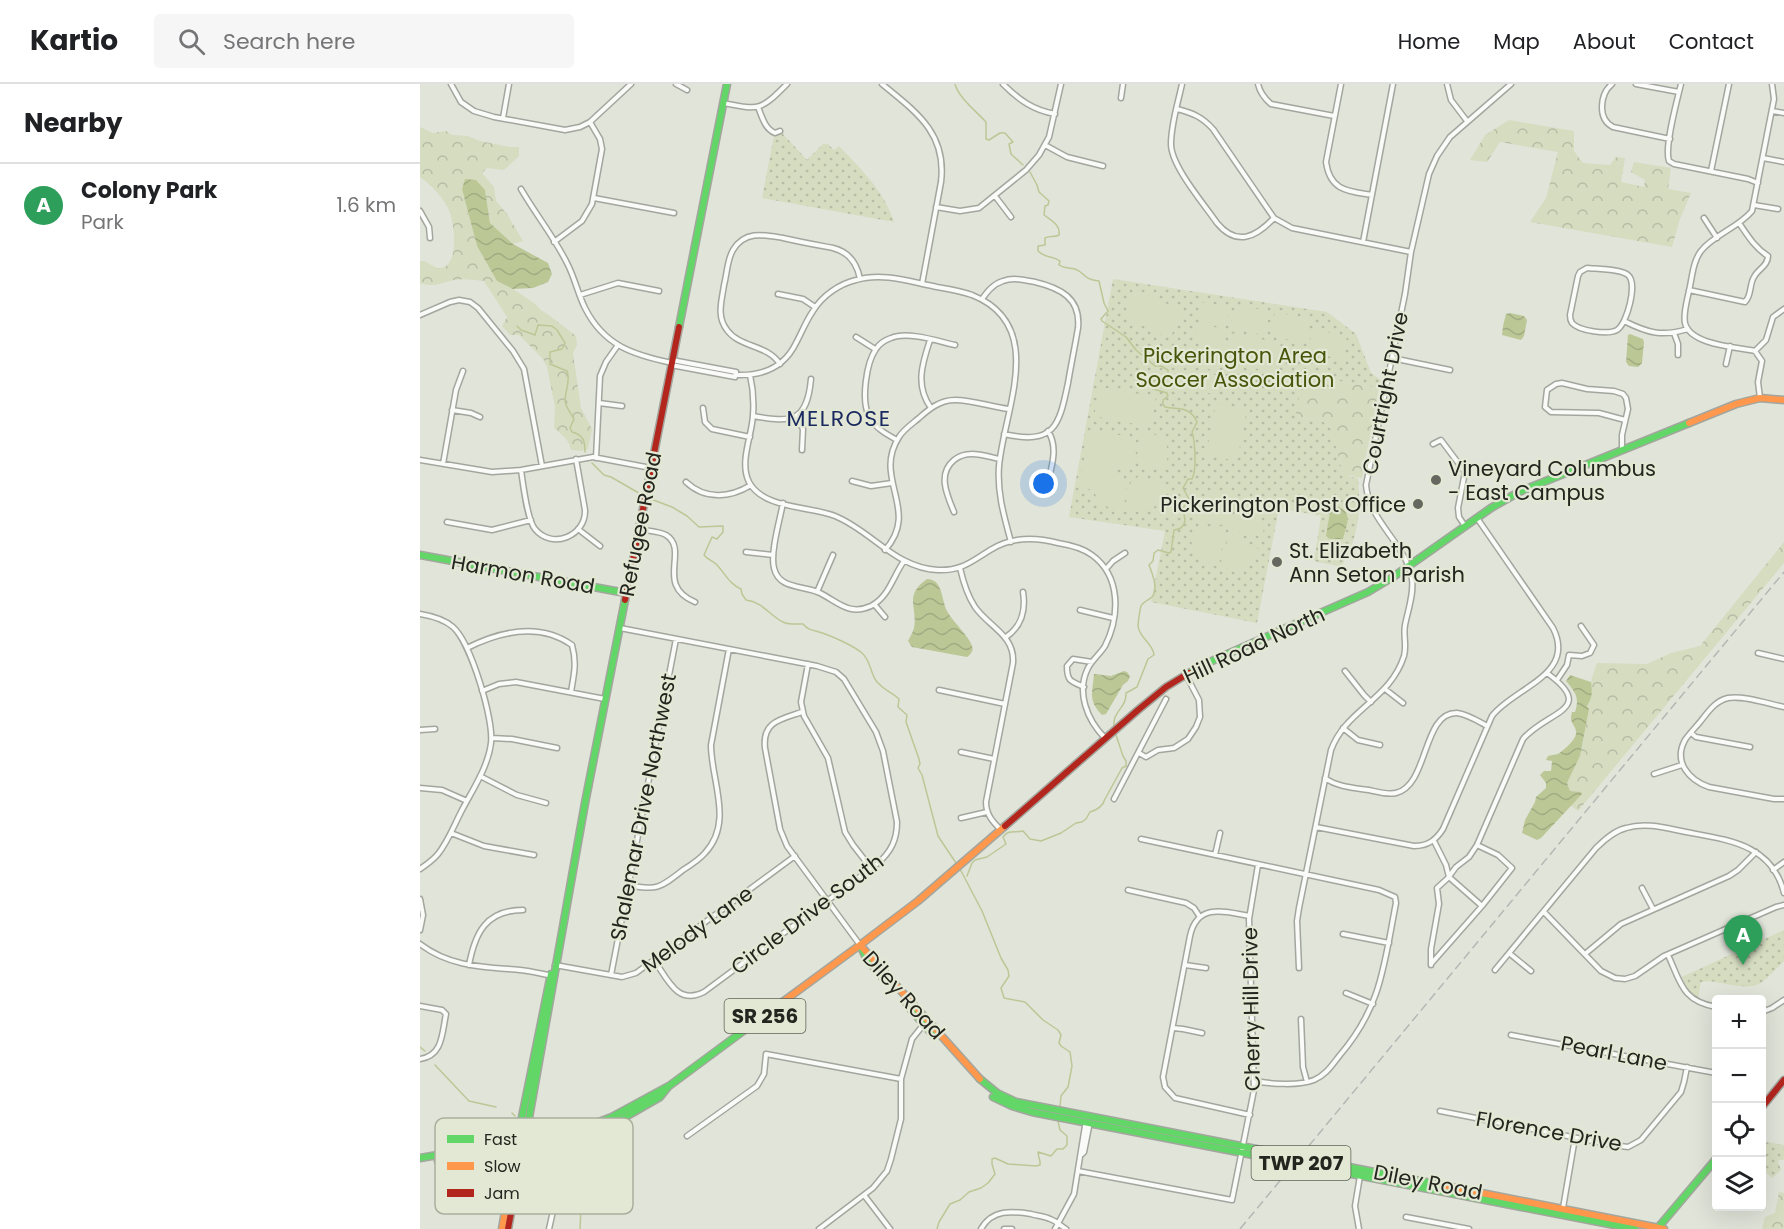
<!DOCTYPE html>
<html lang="en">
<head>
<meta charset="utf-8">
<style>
	:root { --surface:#fff; --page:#f6f6f6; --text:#202124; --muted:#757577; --line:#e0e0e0; --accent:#66685f }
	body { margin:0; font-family:Poppins,sans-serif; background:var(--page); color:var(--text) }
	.controls { position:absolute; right:18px; bottom:18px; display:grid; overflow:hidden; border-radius:6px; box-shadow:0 6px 24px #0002 }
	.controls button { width:54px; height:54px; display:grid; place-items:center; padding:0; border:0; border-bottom:2px solid var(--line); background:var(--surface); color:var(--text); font:30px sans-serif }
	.you { position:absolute; left:624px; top:400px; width:21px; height:21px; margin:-15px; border:4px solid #fff; border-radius:50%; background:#1a73e8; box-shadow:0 0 0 9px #1a73e833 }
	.badge { display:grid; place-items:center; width:39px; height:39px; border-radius:50%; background:var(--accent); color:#fff; font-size:20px; font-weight:700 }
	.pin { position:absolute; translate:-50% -50px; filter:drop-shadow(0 2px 3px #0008) }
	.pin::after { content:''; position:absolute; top:32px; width:21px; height:18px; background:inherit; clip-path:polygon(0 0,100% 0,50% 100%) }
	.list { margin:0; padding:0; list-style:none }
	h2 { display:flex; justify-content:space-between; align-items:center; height:78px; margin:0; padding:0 24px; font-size:26px }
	h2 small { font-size:20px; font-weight:400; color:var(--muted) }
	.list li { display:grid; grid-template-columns:39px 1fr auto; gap:18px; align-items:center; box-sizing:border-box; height:84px; padding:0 24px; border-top:2px solid var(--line) }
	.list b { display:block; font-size:22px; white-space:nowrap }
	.list p { margin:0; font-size:20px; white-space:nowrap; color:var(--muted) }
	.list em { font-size:20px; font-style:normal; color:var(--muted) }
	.icon { flex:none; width:33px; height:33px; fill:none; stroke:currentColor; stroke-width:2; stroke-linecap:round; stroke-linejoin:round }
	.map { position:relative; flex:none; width:1364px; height:1145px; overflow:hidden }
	header { display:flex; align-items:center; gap:36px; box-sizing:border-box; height:84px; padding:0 30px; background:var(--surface); border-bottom:2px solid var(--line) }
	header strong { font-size:28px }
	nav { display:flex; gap:33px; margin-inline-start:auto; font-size:21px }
	.search { width:420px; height:54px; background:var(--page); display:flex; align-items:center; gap:15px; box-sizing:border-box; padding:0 21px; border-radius:6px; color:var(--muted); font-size:22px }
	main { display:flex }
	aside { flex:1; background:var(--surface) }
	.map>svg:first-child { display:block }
</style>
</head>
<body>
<header>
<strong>Kartio</strong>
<div class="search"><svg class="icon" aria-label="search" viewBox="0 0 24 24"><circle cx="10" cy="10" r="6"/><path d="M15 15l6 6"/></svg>Search here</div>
<nav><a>Home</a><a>Map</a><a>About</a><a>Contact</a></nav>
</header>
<main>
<aside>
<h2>Nearby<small></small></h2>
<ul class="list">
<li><span class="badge" style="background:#2e9e5b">A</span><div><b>Colony Park</b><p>Park</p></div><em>1.6 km</em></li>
</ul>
</aside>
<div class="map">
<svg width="1364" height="1145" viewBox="0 0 1364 1145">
	<defs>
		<pattern id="grass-dots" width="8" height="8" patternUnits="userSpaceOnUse" patternTransform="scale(1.5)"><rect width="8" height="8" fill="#d5dcc0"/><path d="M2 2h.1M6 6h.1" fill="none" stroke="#b7bda5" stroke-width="1.8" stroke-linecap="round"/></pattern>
		<pattern id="forest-crowns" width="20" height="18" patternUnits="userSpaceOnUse" patternTransform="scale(1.5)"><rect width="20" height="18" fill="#d5dcc0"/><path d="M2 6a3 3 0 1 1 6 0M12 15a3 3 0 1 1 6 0" fill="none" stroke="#b7bda5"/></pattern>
		<pattern id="water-waves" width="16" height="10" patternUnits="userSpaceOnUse" patternTransform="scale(1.5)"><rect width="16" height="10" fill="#bcc796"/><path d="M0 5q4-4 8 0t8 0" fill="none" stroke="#a1ab81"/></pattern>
	</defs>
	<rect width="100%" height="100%" fill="#e1e4d9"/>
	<path fill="url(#grass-dots)" d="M362 49 387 76 403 60H408L414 66 419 62C441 85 464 107 474 138L342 114 354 52Z
		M693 195 907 228 936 250 951 289 962 297 959 304 884 291 878 332 885 336 895 334 910 341 919 371 920 380 930 393 938 394C940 421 940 435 932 461 929 469 924 475 922 483L894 477 901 432 859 424 837 539 731 518 745 447 649 433Z
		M1364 846V877C1339 902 1341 906 1305 900 1297 898 1289 896 1281 898L1278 915C1270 911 1265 901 1262 893Z
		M1347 1058 1364 1061V1076H1359L1358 1078 1361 1086 1352 1094 1342 1085V1070L1345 1066 1343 1063Z"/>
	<path fill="url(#forest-crowns)" d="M1089 36 1154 47V67L1163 79 1190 81 1196 73 1205 74 1201 98 1224 103 1225 96 1211 88 1214 78 1251 84 1248 105 1271 109 1260 135 1252 163 1110 138 1126 114 1138 68 1080 58 1067 78 1050 76 1065 51Z
		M0 43 13 49 26 47 32 51 48 52 60 57 90 63H99V72L84 86 67 84 62 89 74 103 76 117 87 130 103 157 93 160 70 139 65 106 45 95 42 105 57 162 77 197 93 205 114 219 121 226 130 232 156 252 157 261 153 269 161 324 172 345 168 365 161 367 151 366C149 355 142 351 134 344L135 323 127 283 123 275 99 251H90L82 242 87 233 64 197C55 196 43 194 34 196 19 199 17 204 0 199V177H4L17 184C20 184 24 184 26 182 39 173 34 136 28 124 21 111 11 101 0 93Z
		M883 291 959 304 942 394 925 391 922 385 910 341 895 334 885 336 878 332 876 329Z
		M1364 458V479L1158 727 1150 721 1162 709 1161 708 1150 707 1147 699 1160 672 1169 625 1167 622C1174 611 1170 608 1171 598 1172 592 1175 585 1177 579L1227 580 1251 569 1280 562Z
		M1359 1108 1364 1109V1145H1342L1345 1133 1355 1129Z"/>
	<path fill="#d5dcc0" d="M715 205 763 227 750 254 703 233Z
		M781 218 810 223 806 242 778 236Z
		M815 221 850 227 845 251 810 245Z
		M855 228 890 235 885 259 850 252Z
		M777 240 806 245 802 264 774 259Z
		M892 245 927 252 923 275 888 269Z
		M810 249 861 259 855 288 804 279Z
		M773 262 801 268 798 287 769 281Z
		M769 286 797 291 794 310 765 305Z
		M680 303 736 313 731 343 674 332Z
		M796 319 827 325 817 377 786 371Z
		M669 347C685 350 701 350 716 355L713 381 707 385 694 382 692 390 703 392 707 397 704 425C690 426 677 421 674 406L659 404Z
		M726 348C750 353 750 365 745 386L720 382 716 377 721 349Z
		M719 392 744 399C746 421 727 432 707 426L711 398Z
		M798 408 817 411 808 438 803 441 775 438C774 421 780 411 798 408Z
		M820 414C839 420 845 434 843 453L814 447 811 443Z
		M774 442 802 446 806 451 797 480C774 476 767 464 774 442Z
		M814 451 840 466C831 485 820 493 800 481L808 455 810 452Z"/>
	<path fill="url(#water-waves)" d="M45 95 56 96 65 106 70 139 93 160 128 179 132 190 128 198 113 204 93 205 77 197 57 162 42 105Z
		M1090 229 1104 232 1107 236 1104 252 1101 256 1082 251 1083 242 1086 230Z
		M1210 250 1223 255 1224 258 1222 279 1218 283 1209 282 1206 278 1208 251Z
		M915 421C934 429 927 438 923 455H910L906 452 911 422Z
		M507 495C523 495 521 515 527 527 533 538 549 552 552 562 554 567 551 570 547 573L492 563 488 557C490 553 493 548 494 544 498 523 483 512 507 495Z
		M704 587 707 588 710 592 708 597 703 601 686 630 682 631C667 616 673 607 674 590L691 592Z
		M1150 591 1171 598C1172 607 1173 613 1167 622L1169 625 1160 672 1147 699 1150 707 1161 708 1162 710 1121 754 1117 756 1102 749 1105 736 1115 718 1116 713 1126 704V699L1120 691 1124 687H1131L1132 677 1126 676 1128 672C1130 671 1135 671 1138 670 1144 666 1158 654 1156 647 1154 638 1149 640 1152 628H1155C1160 613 1155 608 1146 597Z"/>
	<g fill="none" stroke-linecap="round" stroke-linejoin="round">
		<path stroke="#bcc796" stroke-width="1.5" d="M535 0C538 13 557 28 566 38V55L569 56 580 49H585L593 58 589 60 591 70 603 81
			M610 88 617 101 619 108 629 117 628 121 625 122 624 131C631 136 641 141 639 151 634 154 630 151 625 154V161L618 162V167C626 175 632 171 640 177L639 181C645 185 649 183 655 185 666 189 662 195 679 197L684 219 688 227 681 235 682 237 706 253 716 266 735 282H741L748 286V290L732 298 733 305 747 309 748 312 743 316V320L745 323C759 326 770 322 777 338L772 348C775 357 777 386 772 395H768L763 404 769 415 762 426C767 435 766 445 754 446L751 468 749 469 738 466 734 469 733 477 729 481C732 489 739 505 732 513 729 516 723 518 721 522 720 525 718 539 718 542 719 554 733 559 734 571L728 575 717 603 706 609C707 624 692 627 694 643
			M97 242 101 246 115 251 118 241 132 242 137 246 145 259 142 265 130 268V280L147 287C151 296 145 307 145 317 146 324 151 329 154 335L150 344 152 348C164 351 165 358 165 368
			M172 379 184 391 191 393 224 412
			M228 414 252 423 267 432 279 443 303 442V448L297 455 292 453 284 471C288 476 293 477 296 480 305 489 309 500 321 505L322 510 326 516C343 518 350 532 363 538 369 541 376 540 383 540 388 546 392 546 399 548 410 551 434 562 442 569 451 577 450 589 457 598 466 608 471 607 479 615L478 623 487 631 486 638 499 675 500 680 498 684 502 691 518 752 536 779
			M539 783 562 827 581 874 588 886 589 892 581 904 584 914 605 918 623 936 638 946 641 951 639 959 641 962 650 968 652 982 648 1003 641 1012 640 1023
			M547 792 552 779 555 776 567 773 586 760 583 753C589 745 594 749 603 747L610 755 621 757 641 749 656 739 662 738 666 735 670 728C677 726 683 722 685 715L702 684 706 682V677L703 672 695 648
			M0 963 5 967
			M15 981 49 1017 76 1023
			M92 1029 95 1032
			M149 1061C159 1087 162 1117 160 1145
			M517 1145 519 1138 530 1120 540 1116 549 1108 561 1104 568 1099 575 1090 572 1080V1075L575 1074 588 1080 616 1082 620 1081C621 1077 618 1073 618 1068L631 1072 637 1065H643L647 1061V1052L640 1046 638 1037"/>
		<g stroke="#a3a69e" stroke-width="7">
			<path id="street" d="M31 0 41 18 54 27 74 33 145 46 160 43 170 38 211 0
				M256 0 267 6
				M462 0C496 28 527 49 521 98L502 200
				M583 0C599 16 613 26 635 30
				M762 0C758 19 751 40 751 60 751 82 784 120 797 139 817 163 836 153 854 134
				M838 0C840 9 844 14 851 20L914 32
				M921 0 906 78C910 107 928 107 952 111
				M1027 0 1031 16 1047 37
				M1192 0C1180 10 1177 35 1193 43L1250 55
				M1216 0 1259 8
				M1261 0C1257 17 1244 63 1249 77L1254 80 1328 95 1338 99
				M701 14 703 0
				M303 19C340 26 340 27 367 0
				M338 23C342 33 345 45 355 49L360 47
				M757 25C773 29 782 33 793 45L854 134 872 144 991 168
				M1352 27 1364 29
				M83 34 89 0
				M625 61 647 73 683 82
				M1343 74 1364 78
				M1291 87 1309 0
				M101 105C116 131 135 154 148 181 155 195 158 210 165 224 184 262 214 271 252 279
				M575 112 591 133
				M174 114 254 129
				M1334 121 1358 125
				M516 123 540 127 559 124 606 86 619 71 629 53 641 0
				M0 127 9 143 10 154
				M1284 134 1297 154
				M134 158 162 137 172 120 182 65 180 55 170 38
				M943 158 973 0
				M1167 184C1176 185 1201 185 1208 191 1218 199 1207 240 1197 246 1188 251 1159 247 1152 239 1150 236 1150 235 1150 231L1158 192 1160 188Z
				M1269 206 1325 218C1332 211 1329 201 1334 193 1338 185 1348 182 1348 172 1335 164 1328 152 1319 139
				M358 210 383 215 395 223
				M160 211 198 199 239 207
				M562 215C567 208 573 200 583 197 593 193 605 196 615 198 640 204 661 214 658 244 655 262 651 281 648 299 639 343 634 361 584 350
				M0 231 30 218 39 216 50 218 58 224 93 267 104 285 122 382
				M1204 237C1228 249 1242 253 1268 245
				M1254 249 1258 260V271
				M436 253 455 265
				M510 256C502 280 495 302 511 324
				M1335 267 1346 256 1353 233 1364 225
				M972 274 1030 286
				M360 280C347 260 320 264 307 246 296 232 302 216 304 201 307 190 307 176 313 166 325 146 345 151 363 154 380 158 397 161 413 164 429 168 437 179 440 195
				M1306 280 1310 262
				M251 281 315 293 316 288 252 276
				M316 291C342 292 364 284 376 259 382 248 386 237 393 227 402 212 419 200 436 196 463 188 491 198 517 203 529 205 541 207 552 211 628 241 584 326 579 382 577 409 584 432 591 458
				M330 291C333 304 334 318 333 331 332 352 319 378 329 398 343 425 390 422 415 432 452 447 475 484 518 486 543 487 553 476 572 465 592 453 616 453 638 459 650 461 663 464 672 471 701 492 700 532 685 562 680 570 673 575 668 584 656 608 667 636 685 654
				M1340 314 1338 298 1342 277 1335 267C1316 263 1270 261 1265 239 1263 229 1267 217 1269 207 1272 194 1273 177 1281 167 1293 151 1318 144 1332 127L1354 15 1352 0
				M179 319 202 322
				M283 324 285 338 292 345 330 353
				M32 326 51 329 60 333
				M333 332C372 339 387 338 391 295
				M375 332 383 345 382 366
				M477 356C466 350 455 344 449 332 441 317 446 279 456 265 460 259 465 256 471 254 488 247 517 257 535 261
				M1013 360 1021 356 1045 388 1038 424 1039 433 1045 442
				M1202 365V351L1208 325 1206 314 1203 310 1194 307 1167 305 1142 299 1136 300 1127 306 1125 323 1131 328 1179 329 1205 336
				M176 374 180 292 186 278 198 261
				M0 376 72 388 101 386 173 373 231 384
				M23 380 36 306 43 287
				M101 386C103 399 107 436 115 445 132 466 166 452 165 426L156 375
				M432 397 451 402 472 399
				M266 398C285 416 310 414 331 401
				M627 403C631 384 639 364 628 347
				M363 419C360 435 350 469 354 484 359 506 384 501 400 509 418 518 429 532 451 522 469 513 473 492 484 477
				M534 428C527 411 517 390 534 376 539 372 545 370 552 370 561 370 570 373 580 375
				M27 438 72 446 111 436
				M158 445 180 462
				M219 445C227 447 239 447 246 451 270 466 234 501 275 518
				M465 466C501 426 452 395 479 353 484 345 492 340 499 334 509 325 520 316 535 316 553 316 571 323 589 325
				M326 468 353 471
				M540 484C543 497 547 511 555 523 569 543 595 551 593 579L566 718C566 730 572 737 580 745
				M686 485 693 477 705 469
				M397 508 413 471
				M454 520 465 533
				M660 526 693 534
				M0 530C12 532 24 535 33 543 51 559 74 636 71 659 68 684 51 708 40 730 33 744 27 759 18 770 13 776 6 781 0 785
				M200 544 397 582 416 588 424 595 456 648 463 667 477 738C477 756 471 768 457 780L284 908C257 922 247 894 234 876
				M586 553C602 542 606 527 603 508
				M47 564C81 547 119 538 152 561 157 579 154 590 151 608
				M1338 569 1364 575
				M388 580 381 618 384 632 408 674 425 748 433 761 451 784
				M925 587 944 611 951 618
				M1137 596 1147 581 1149 571 1162 572 1170 569 1174 561 1161 542
				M664 603C650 597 647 597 647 582L653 575 672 578
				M965 605 983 619
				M519 606 585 620
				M62 607 79 600 96 598 185 615
				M1364 623C1349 620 1323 611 1308 614 1295 617 1288 628 1280 638 1275 644 1269 650 1265 656 1253 678 1269 696 1289 703L1354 715H1364
				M382 628C362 635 342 637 345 664L360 745 367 762 440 861
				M923 644 938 656 960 661
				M0 646 15 645
				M1271 649 1276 653 1330 663
				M72 654 92 655 137 664
				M541 668 574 675
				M719 669 726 673 738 666 754 664 768 655 776 643 780 633 779 616 766 591
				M1234 690 1262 681
				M60 692 97 711 126 719
				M905 694C917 703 935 704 949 706 958 708 967 711 976 709 1009 701 1002 628 1037 629 1047 630 1058 637 1067 642
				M0 704 22 706 47 717
				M694 715 746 615
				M541 734 567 728
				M896 743 994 762C1008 762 1016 756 1023 745L1072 632C1093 604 1157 591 1133 544L1057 434
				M31 749 64 762 114 771
				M721 755 959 806 975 813 976 819C964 880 962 922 920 971 912 981 906 991 894 996 879 1002 850 1000 835 997
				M1014 757 1026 781 1029 793 1062 822
				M795 771 800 749
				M1353 786 1364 778
				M208 801C237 807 240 804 263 786 271 781 279 776 285 769 314 738 291 697 291 661L309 565
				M1222 804 1233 825
				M708 806 766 819 774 824 780 833
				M0 815 3 831 0 846
				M1124 828 1181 887 1195 894 1205 895 1215 892 1244 872 1356 823 1364 821
				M829 832C804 827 777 819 770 852L743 993 745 1003 755 1014 830 1031
				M923 850 969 859
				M0 860C30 883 64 883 100 886 111 887 122 890 133 892
				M1089 869 1111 887
				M1165 870 1201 840 1309 792 1318 786 1336 768
				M1248 871C1261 899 1262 917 1296 923
				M1011 880 1062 822 1092 784 1078 771 1057 761
				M49 881C55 849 66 826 103 826
				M135 881 202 893 216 889 375 772
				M765 881 786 884
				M1011 881V865L1019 820 1017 804 1028 794 1036 783 1049 773 1057 761 1103 655C1127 627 1178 626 1127 589
				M879 884 877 837 879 824 911 666C926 625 970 616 984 572 987 560 983 552 985 541 988 526 994 510 992 495 986 459 949 438 946 401L985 210 991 168 1009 90 1017 72 1030 53 1091 0
				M1075 886 1176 764C1185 755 1194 747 1206 744 1226 738 1246 744 1266 748 1308 756 1352 760 1364 809
				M191 891 256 555
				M926 909 953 920
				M0 922 22 926 26 930C22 949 23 972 0 975
				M1342 928 1352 924 1364 916
				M881 935 883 983 887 998
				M753 944 763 945 782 949
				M1091 951 1296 989
				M1020 1027 1193 1061 1208 1063 1221 1056 1261 1008 1264 998 1267 983
				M267 1052 337 1002 344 990 346 970 481 995
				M662 1070 664 1068 669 1043 667 1040
				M658 1087 812 1116 834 1006 829 835 838 781
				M444 1111 470 1145
				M1143 1124 1155 1054
				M986 1133 1049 1145
				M129 1145 135 1118V1103
				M399 1145 453 1104 467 1087 471 1075 481 1035V995L492 955 504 940
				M561 1145C572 1125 592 1127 611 1130 617 1132 624 1132 630 1135 636 1137 641 1142 646 1145
				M584 1145H592
				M635 1145 654 1110 665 1042
				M939 1145 935 1122 940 1092"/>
		</g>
		<g stroke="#a3a69e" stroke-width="9">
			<path id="fast" d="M259 243 307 0
				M0 471 206 509
				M769 589 796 575 948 508 973 493 1071 424 1099 408 1269 339
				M442 865 446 874 463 894
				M487 921 513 951
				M560 995 577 1009 596 1018 1026 1102
				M573 1013 592 1022 612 1028 1215 1145
				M105 1056 165 719 205 516
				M97 1058 131 890
				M0 1074 125 1052 171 1041 192 1033 249 1002 334 939
				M18 1077 164 1049 193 1040 240 1013 248 1003
				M1237 1145 1296 1075"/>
		</g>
		<g stroke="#a3a69e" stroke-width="9">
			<path id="slow" d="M1269 339 1316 320 1340 314 1364 316
				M440 861 498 817 585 742
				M440 861 560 995
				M334 939 440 861
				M1026 1102 1244 1145
				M82 1145 97 1060"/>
		</g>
		<g stroke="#a3a69e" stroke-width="9">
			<path id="jam" d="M205 516 259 243
				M585 742 718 626 746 603 769 589
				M1342 1023 1364 996
				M88 1145 104 1058"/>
		</g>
		<use href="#street" stroke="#fafbf9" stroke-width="4"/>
		<use href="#fast" stroke="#63d668" stroke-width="6"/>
		<use href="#slow" stroke="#ff974d" stroke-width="6"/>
		<use href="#jam" stroke="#b3261e" stroke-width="6"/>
		<path stroke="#b6b7b4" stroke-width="1.5" stroke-dasharray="9 4.5" stroke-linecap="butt" d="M820 1145 1364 488"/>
	</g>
	<g fill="#66685f" stroke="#e3e8d4" stroke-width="2">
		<circle cx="1016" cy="396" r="6"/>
		<circle cx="998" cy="420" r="6"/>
		<circle cx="857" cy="478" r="6"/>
	</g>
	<g text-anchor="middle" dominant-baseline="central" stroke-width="4.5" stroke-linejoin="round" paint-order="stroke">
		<g fill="#e3e8d4" stroke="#5d6055" stroke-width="1.5">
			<rect x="304.5" y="915" width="81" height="34" rx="4.5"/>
			<rect x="831.5" y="1062" width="99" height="34" rx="4.5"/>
		</g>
		<g font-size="20" font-weight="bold" fill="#23251e">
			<text x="345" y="932">SR 256</text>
			<text x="881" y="1079">TWP 207</text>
		</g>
		<g font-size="21" fill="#485409" stroke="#e3e8d4">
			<text x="815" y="271">Pickerington Area<tspan x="815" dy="24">Soccer Association</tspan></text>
		</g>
		<g font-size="21" fill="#23251e" stroke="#e3e8d4">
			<text transform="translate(965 309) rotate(-79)">Courtright Drive</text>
			<text transform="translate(220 440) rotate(-79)">Refugee Road</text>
			<text transform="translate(103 490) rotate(10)">Harmon Road</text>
			<text transform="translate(834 561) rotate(-25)">Hill Road North</text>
			<text transform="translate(223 723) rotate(-79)">Shalemar Drive Northwest</text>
			<text transform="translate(387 830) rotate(-37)">Circle Drive South</text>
			<text transform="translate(277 845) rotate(-36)">Melody Lane</text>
			<text transform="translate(484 911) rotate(48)">Diley Road</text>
			<text transform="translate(831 925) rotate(-91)">Cherry Hill Drive</text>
			<text transform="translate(1194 969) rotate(11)">Pearl Lane</text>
			<text transform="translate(1129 1047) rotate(10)">Florence Drive</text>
			<text transform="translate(1008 1098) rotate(11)">Diley Road</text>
		</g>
		<g font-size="21" fill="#23251e" stroke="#e3e8d4" text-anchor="start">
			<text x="1028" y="384">Vineyard Columbus<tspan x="1028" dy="24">- East Campus</tspan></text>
			<text x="986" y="420" text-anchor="end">Pickerington Post Office</text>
			<text x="869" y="466">St. Elizabeth<tspan x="869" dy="24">Ann Seton Parish</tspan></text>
		</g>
		<g font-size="22" letter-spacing="1.5" fill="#1a2960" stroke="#e3e8d4">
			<text x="419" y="334">MELROSE</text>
		</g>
	</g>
	<rect x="15" y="1034" width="198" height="96" rx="9" fill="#e3e8d4" stroke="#a9ae9d" stroke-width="1.5"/>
	<rect x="27" y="1051" width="27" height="8" fill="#63d668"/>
	<rect x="27" y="1078" width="27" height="8" fill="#ff974d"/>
	<rect x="27" y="1105" width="27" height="8" fill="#b3261e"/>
	<g font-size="16" fill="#23251e">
		<text x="64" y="1061">Fast</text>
		<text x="64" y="1088">Slow</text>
		<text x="64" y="1115">Jam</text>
	</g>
</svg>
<div class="controls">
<button>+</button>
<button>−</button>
<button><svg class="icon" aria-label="locate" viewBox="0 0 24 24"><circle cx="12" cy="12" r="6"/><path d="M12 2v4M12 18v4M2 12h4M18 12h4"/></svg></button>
<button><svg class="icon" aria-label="layers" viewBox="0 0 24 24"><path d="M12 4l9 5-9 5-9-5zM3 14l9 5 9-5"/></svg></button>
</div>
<div class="you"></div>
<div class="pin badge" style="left:1323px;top:881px;background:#2e9e5b">A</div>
</div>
</main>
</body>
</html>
